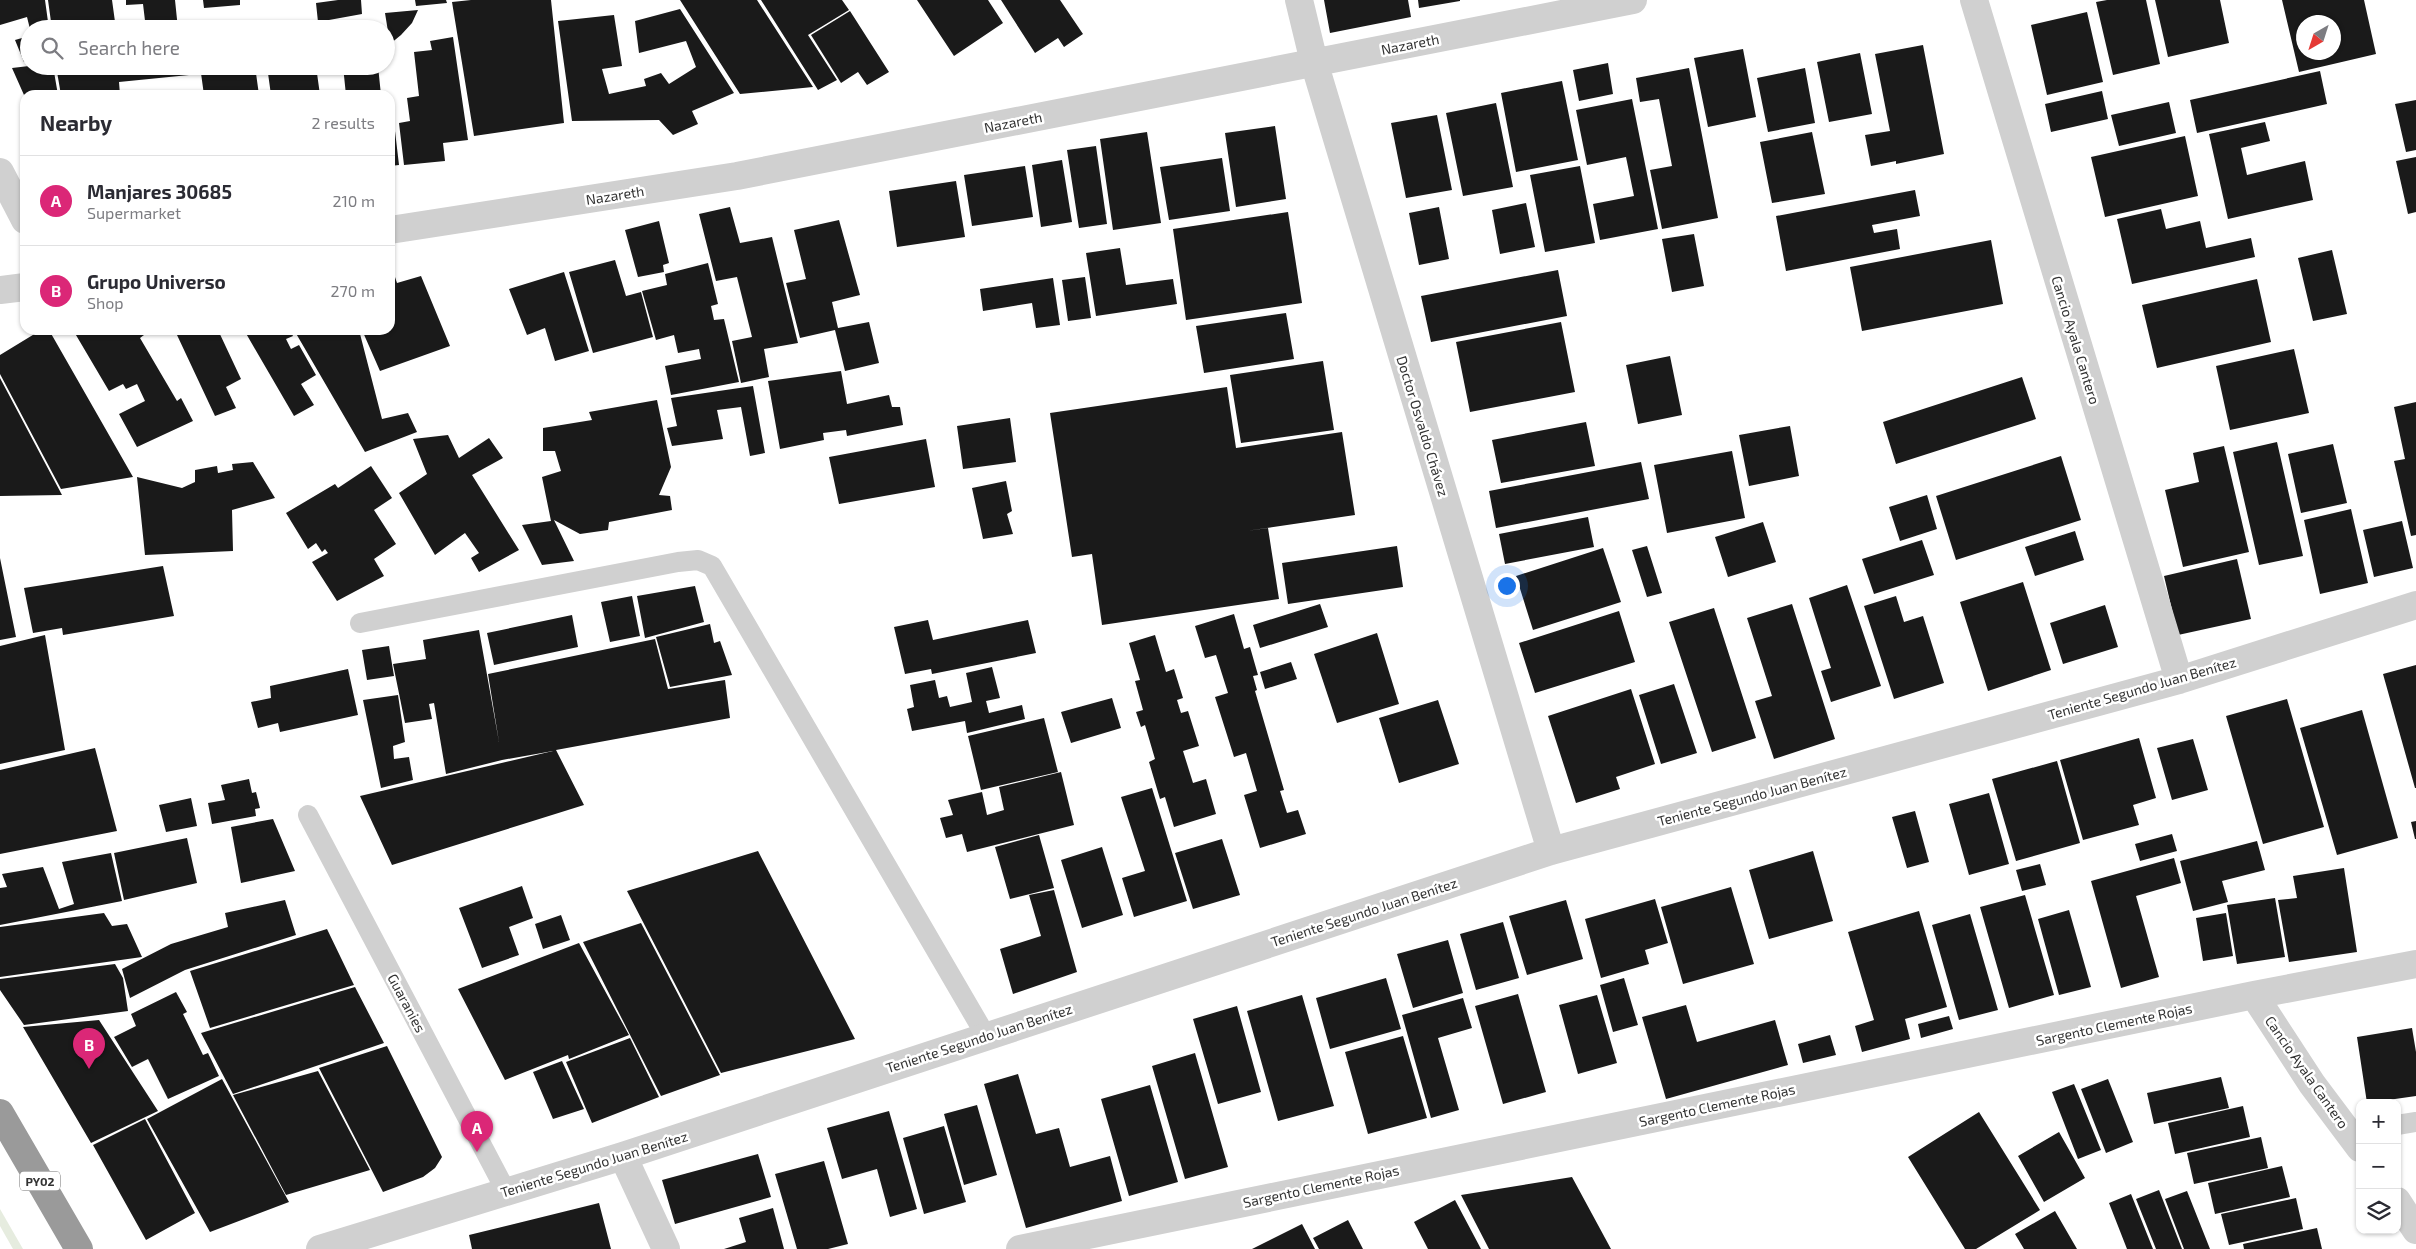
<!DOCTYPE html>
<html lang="en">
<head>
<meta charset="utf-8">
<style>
	:root { --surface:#fff; --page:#f2f2f3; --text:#2b2b33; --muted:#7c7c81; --line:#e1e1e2; --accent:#db2777 }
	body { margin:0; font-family:"Exo 2",sans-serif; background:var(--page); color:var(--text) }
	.controls { position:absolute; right:15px; bottom:15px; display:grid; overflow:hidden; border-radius:10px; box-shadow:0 1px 4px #0004 }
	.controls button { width:45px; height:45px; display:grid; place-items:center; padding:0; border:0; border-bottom:1px solid var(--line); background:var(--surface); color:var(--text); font:25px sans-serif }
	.compass { position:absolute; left:2296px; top:15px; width:45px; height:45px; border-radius:50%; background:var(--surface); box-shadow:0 1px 4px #0004; rotate:219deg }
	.you { position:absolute; left:1506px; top:585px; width:18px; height:18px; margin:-12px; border:4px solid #fff; border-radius:50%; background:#1a73e8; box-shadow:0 0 0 8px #1a73e833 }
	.badge { display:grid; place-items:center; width:32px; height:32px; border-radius:50%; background:var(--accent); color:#fff; font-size:16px; font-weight:700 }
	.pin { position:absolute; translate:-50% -41px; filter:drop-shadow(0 1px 2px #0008) }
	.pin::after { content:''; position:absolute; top:26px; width:18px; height:15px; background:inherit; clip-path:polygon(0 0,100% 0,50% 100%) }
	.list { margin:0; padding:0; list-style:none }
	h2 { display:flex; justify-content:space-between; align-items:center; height:65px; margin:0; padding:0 20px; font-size:21px }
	h2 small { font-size:16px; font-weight:400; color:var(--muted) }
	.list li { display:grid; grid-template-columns:32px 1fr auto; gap:15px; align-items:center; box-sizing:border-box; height:90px; padding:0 20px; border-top:1px solid var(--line) }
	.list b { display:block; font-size:19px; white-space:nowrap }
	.list p { margin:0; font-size:16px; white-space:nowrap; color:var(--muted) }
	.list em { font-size:16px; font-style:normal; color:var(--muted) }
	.icon { flex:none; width:28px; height:28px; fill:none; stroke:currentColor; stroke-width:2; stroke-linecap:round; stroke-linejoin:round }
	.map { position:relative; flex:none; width:2416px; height:1249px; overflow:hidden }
	.search { position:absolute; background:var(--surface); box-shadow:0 1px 4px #0004; left:20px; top:20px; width:375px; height:55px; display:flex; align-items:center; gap:12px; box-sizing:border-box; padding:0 18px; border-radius:28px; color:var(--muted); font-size:19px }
	.panel { position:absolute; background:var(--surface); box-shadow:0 1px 4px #0004; left:20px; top:90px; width:375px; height:245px; border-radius:15px }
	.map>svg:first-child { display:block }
</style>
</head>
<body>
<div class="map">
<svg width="2416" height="1249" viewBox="0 0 2416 1249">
	<rect width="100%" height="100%" fill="#fff"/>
	<path fill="#e6ecdf" d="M0 1209 23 1249H13L0 1226Z"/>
	<path fill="#1a1a1a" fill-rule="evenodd" d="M0 0H45L49 29H30L27 17 0 25Z
		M48 0H112L116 29H52Z
		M126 0H175L178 29H146L143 4 126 5Z
		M203 0H240V5L204 8Z
		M338 0H361L362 14 318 22 316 3Z
		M415 0H446L447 3 416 6Z
		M471 0H551L564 123 474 136 452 2Z
		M680 0H757L813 87 740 94Z
		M761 0H842L849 10 808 35 837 80 818 90Z
		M917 0H988L1003 23 954 56Z
		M1001 0H1060L1083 34 1064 47 1058 38 1035 53Z
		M1324 0H1408L1411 17 1330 33Z
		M1418 0H1460V1L1419 8Z
		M2107 0H2146L2160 64 2113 75 2096 2Z
		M2155 0H2220L2229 43 2168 57Z
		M2282 0H2364L2376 54 2299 72ZM2304 22H2334V52H2304Z
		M680 9 734 93 692 111 698 124 673 135 659 120 572 121 558 21 614 15 622 66 602 69 609 94 646 86 644 79 661 73 669 84 696 67 686 41 639 53 635 21Z
		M418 10 412 23 401 35 390 44 385 13Z
		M850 11 889 72 867 85 858 72 841 83 811 35Z
		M2087 12 2103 82 2047 95 2031 25Z
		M29 36V62H24L15 40Z
		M453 37 468 140 443 143 445 161 404 165 399 123 410 121 407 98 419 96 414 52 432 50 430 41Z
		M1923 45 1944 154 1896 164V161L1871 166 1865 135 1890 131 1875 54Z
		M1743 49 1756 117 1708 127 1694 58Z
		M1860 53 1872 114 1829 122 1817 62Z
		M1608 63 1613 94 1579 101 1573 70Z
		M29 66H53L58 95H24L12 68Z
		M56 66H188L189 75 119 82 120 95H61Z
		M200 66H255L259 95H204Z
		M267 66H316L320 95H271Z
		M343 66H378L381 95H346Z
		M1689 68 1718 218 1662 229 1650 170 1672 166 1659 99 1640 102 1636 78Z
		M1805 68 1815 123 1768 132 1757 78Z
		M2320 71 2327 104 2197 133 2190 100Z
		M1562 81 1578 160 1516 172 1501 93Z
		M2102 91 2108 119 2051 132 2045 104Z
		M1632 99 1658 229 1600 240 1593 204 1634 196 1626 157 1587 165 1576 110Z
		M2416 100V150L2406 152 2395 104Z
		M2169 102 2176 133 2119 146 2111 115Z
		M1496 103 1513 187 1463 196 1446 113Z
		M390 114H393L399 165 390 166Z
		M1437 115 1452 190 1406 198 1391 123Z
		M2265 122 2270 141 2241 148 2247 175 2305 161 2313 200 2228 219 2209 134Z
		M1275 126 1286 199 1236 207 1225 133Z
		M1147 132 1161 223 1113 230 1100 139Z
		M1812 132 1825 194 1772 203 1760 142Z
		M2185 136 2198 196 2105 217 2091 157Z
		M1096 146 1107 224 1079 228 1067 150Z
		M2416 157V212L2408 214 2396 161Z
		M1222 158 1230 211 1169 220 1160 167Z
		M1062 160 1072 222 1041 227 1032 165Z
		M1025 166 1033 217 972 226 964 175Z
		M1580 166 1595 243 1545 252 1530 175Z
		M956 181 965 237 897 247 889 191Z
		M1915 190 1920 216 1872 225 1874 233 1897 229 1900 249 1786 271 1776 216Z
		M1526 203 1535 247 1500 254 1492 210Z
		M730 207 740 243 772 237 798 343 764 349 769 377 741 383 732 341 752 337 737 277 716 281 699 214Z
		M1439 207 1449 259 1419 265 1409 213Z
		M2161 209 2166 229 2200 221 2206 248 2251 238 2255 257 2132 284 2117 219Z
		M1288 212 1302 303 1186 320 1173 229Z
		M839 220 860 295 832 302 838 328 869 322 879 363 845 371 835 330 800 338 786 283 806 279 794 230Z
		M659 221 669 263 663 265 664 272 638 277 625 230Z
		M1694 234 1704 286 1672 292 1662 239Z
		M1991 240 2003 304 1862 331 1850 267Z
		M1120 248 1126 285 1173 279 1177 304 1096 316 1086 253Z
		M2332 250 2347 314 2313 321 2298 258Z
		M615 260 626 296 641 292 653 337 593 353 569 272Z
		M708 263 718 304 711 306 714 320 724 319 739 382 671 395 665 366 701 359 699 349 678 353 674 335 656 340 642 291 667 285 665 274Z
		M1558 270 1567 316 1431 342 1421 296Z
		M564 272 589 351 555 361 545 328 527 335 509 289Z
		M421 276 450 346 380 371 362 330H390V279L395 277 397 283Z
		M1085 277 1091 318 1068 321 1062 280Z
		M1053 278 1060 325 1036 328 1032 303 983 311 980 289Z
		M2257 279 2271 342 2157 368 2142 305Z
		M1286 313 1294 359 1204 373 1196 326Z
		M1561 322 1575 392 1470 412 1456 342Z
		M41 330H49L133 477 61 489 0 374V355Z
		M73 330H141L144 335 140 338 177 401 181 398 193 421 137 447 119 414 145 401 137 384 126 389 123 384 109 391Z
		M188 330H218L241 379 226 387 236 408 215 416 177 335Z
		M244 330H290L293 336 286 339 291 349 299 345 316 375 301 384 314 405 294 416Z
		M294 330H359L382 419 408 413 417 432 365 452Z
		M2294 349 2309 413 2230 430 2216 366Z
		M1670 356 1682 415 1638 424 1626 365Z
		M1323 361 1334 430 1241 443 1230 375Z
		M841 371 847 404 889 395 892 407H900L903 425 847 436 846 430 823 433 824 440 780 449 768 381Z
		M2022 377 2036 419 1896 464 1883 422Z
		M0 378 62 495 0 496Z
		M753 386 765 453 750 456 741 407 717 410 723 439 672 446 667 428 677 426 671 398Z
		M1227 387 1236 448 1342 432 1355 515 1246 531 1268 528 1279 599 1102 625 1092 554 1072 557 1050 413Z
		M657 400 671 467 659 495 670 496 672 510 609 522 608 530 580 534 554 520 574 561 542 565 522 525 551 521 542 477 561 471 555 451H543V428L592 420 589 412Z
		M2416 402V535L2411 536 2394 461 2405 459 2394 407Z
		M1010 418 1016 462 963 469 957 426Z
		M1586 422 1595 466 1501 483 1492 440Z
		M1790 426 1799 476 1749 486 1739 435Z
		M448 435 459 458 489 438 503 458 472 475 519 550 479 572 471 558 479 553 465 533 435 555 399 493 427 474 413 439Z
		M926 439 935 487 839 504 829 457Z
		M2277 442 2303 556 2259 565 2233 452Z
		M2333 444 2347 503 2301 513 2288 454Z
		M2224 446 2249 552 2183 567 2165 490 2199 482 2193 453Z
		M1732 451 1745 518 1667 533 1654 465Z
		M2061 456 2081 520 1956 560 1936 496Z
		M253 462 275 498 232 510 233 551 145 555 137 477 182 488 195 482V470L217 466 218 473 233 470 232 464Z
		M1641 462 1649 499 1496 528 1489 491Z
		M371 466 392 498 374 510 396 544 374 559 384 576 337 601 312 562 328 553 325 549 322 552 316 543 308 549 286 513 335 484 338 488Z
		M1006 481 1012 511 1007 514 1013 534 983 539 972 488Z
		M1927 495 1937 529 1900 541 1889 507Z
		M2351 509 2368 583 2320 594 2304 520Z
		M1588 517 1594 547 1505 564 1499 534Z
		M2402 521 2413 568 2374 577 2363 530Z
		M1763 522 1776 562 1728 577 1715 537Z
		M2075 531 2084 560 2035 576 2025 547Z
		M1922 540 1934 575 1874 594 1862 559Z
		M1397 546 1403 587 1288 604 1282 563Z
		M1647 546 1662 593 1647 597 1632 550Z
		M1603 548 1621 602 1533 630 1516 576Z
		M0 558 16 637 0 640Z
		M2237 559 2251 619 2178 635 2164 576Z
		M163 566 174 616 63 635 62 628 33 633 24 588Z
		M2023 582 2051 670 1988 691 1960 602Z
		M1847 585 1881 686 1831 702 1821 671 1831 668 1809 598Z
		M695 586 704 622 645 638 637 596Z
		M632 596 640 636 610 642 601 602Z
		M1896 596 1904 622 1923 616 1944 683 1894 699 1864 606Z
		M1320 604 1328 627 1260 648 1253 625Z
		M1792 604 1835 739 1774 759 1755 701 1772 696 1747 618Z
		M2105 605 2118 647 2063 664 2050 623Z
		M1714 608 1756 738 1712 752 1669 622Z
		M1619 611 1635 662 1535 693 1519 643Z
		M1234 614 1244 649 1250 647 1258 675 1253 676 1257 690 1255 691 1284 790 1280 791 1287 813 1298 810 1306 834 1260 848 1244 795 1257 791 1246 753 1234 757 1215 697 1228 693 1216 655 1205 658 1195 626Z
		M572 615 578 647 494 665 487 633Z
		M928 620 933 640 1028 620 1036 653 932 674 931 669 905 674 894 627Z
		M710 624 714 643 720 641 732 675 670 687 656 637Z
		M479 630 499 742 488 674 655 639 668 689 725 680 730 718 556 750 584 805 392 865 360 796 553 751 502 760 446 774 434 703 429 704 432 719 405 723 393 664 426 659 423 640Z
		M1377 633 1399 704 1337 723 1314 654Z
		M45 635 65 750 0 764V646Z
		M1155 635 1166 672 1174 669 1183 698 1177 700 1181 713 1188 711 1199 746 1183 751 1193 783 1206 779 1216 814 1174 827 1165 797 1160 799 1149 762 1155 759 1145 725 1141 727 1136 712 1143 710 1135 681 1140 680 1129 643Z
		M389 646 394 676 367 680 362 650Z
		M1291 662 1297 679 1265 689 1260 672Z
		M2416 665V788H2415L2383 674Z
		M992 667 1000 698 986 701 989 713 1022 705 1025 719 967 733 965 721 912 731 907 709 914 707 910 685 935 680 939 698 947 696 950 707 972 702 966 673Z
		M348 669 358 715 280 732 278 723 258 728 251 702 271 698 270 686Z
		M1674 684 1697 753 1661 764 1639 695Z
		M1631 689 1655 764 1616 777 1620 789 1576 803 1548 716Z
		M398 695 405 742 393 746 394 759 409 757 413 780 381 788 363 700Z
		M1112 698 1121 728 1071 743 1061 712Z
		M2287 699 2324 827 2263 844 2226 716Z
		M1438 700 1459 764 1399 783 1379 718Z
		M2362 710 2398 838 2337 855 2300 728Z
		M1044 718 1058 772 981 790 968 736Z
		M2139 738 2156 798 2133 805 2139 825 2083 840 2060 760Z
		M2193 739 2208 790 2172 800 2157 748Z
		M95 748 117 831 0 854V770Z
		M2057 761 2080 843 2016 861 1992 779Z
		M1061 772 1074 825 967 852 962 834 946 838 940 818 953 815 948 800 982 792 987 815 1004 810 999 787Z
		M249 779 252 793 256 792 260 808 255 809 256 816 212 824 208 803 225 800 221 785Z
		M1152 788 1187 901 1134 917 1122 878 1145 871 1121 797Z
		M1989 793 2009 864 1969 875 1949 804Z
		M191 798 197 826 166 832 159 805Z
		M1915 811 1929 862 1907 868 1892 817Z
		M273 819 295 871 241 883 231 827Z
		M2416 821V839H2415L2411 822Z
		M2172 834 2177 851 2140 861 2135 844Z
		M1039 835 1054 888 1010 899 995 847Z
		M187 838 197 883 124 900 114 853Z
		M1222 839 1240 895 1193 909 1175 853Z
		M2257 841 2265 870 2222 881 2228 902 2193 911 2180 861Z
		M1102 847 1123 915 1082 928 1061 860Z
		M758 851 855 1039 721 1073 627 891Z
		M1813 851 1833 921 1769 939 1749 870Z
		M111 853 122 901 0 925V888L7 887 2 874 43 867 59 909 74 904 62 862Z
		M2174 858 2181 883 2136 896 2159 977 2121 988 2091 881Z
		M2040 864 2046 885 2022 891 2016 870Z
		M2344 868 2357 952 2289 962 2278 900 2297 898 2293 876Z
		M522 886 533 918 509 927 519 955 482 968 459 908Z
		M1731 887 1754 964 1683 984 1661 907Z
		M1054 890 1077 972 1013 994 1000 949 1041 936 1029 895Z
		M2025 895 2054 995 2009 1008 1980 907Z
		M2275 898 2285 957 2237 964 2227 905Z
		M1655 899 1668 943 1645 950 1649 964 1601 978 1585 919Z
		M285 900 296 935 185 970 130 998 122 969 171 944 228 927 225 913Z
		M1566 900 1583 959 1527 975 1509 916Z
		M2069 910 2091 987 2059 995 2038 919Z
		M1919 911 1947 1007 1905 1019 1910 1039 1862 1052 1855 1026 1874 1020 1848 932Z
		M104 913 112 926 127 924 142 957 0 977V927Z
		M2226 913 2233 956 2203 961 2196 918Z
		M1970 914 1998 1010 1959 1020 1932 925Z
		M561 915 570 940 543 949 535 924Z
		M1503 922 1519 978 1476 990 1460 934Z
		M641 923 720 1075 661 1096 583 942Z
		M327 929 354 985 210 1028 190 971Z
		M1448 940 1463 993 1413 1008 1397 954Z
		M579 943 629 1035 569 1059 568 1055 505 1080 458 989Z
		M115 964 123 978 128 1011 24 1025 0 990V979Z
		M1386 978 1401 1029 1330 1049 1316 998Z
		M1624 978 1638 1025 1613 1032 1600 985Z
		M355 987 384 1043 233 1094 201 1033Z
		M176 992 187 1012 183 1014 203 1055 208 1053 219 1076 168 1099 148 1059 132 1067 114 1037 136 1026 131 1014Z
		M1518 994 1546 1092 1503 1104 1475 1006Z
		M1302 995 1334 1106 1278 1121 1247 1011Z
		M1597 995 1617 1063 1578 1074 1559 1005Z
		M1463 998 1472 1028 1438 1038 1459 1110 1431 1118 1402 1015Z
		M1686 1005 1697 1042 1775 1020 1788 1065 1666 1099 1642 1017Z
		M1237 1006 1261 1092 1218 1104 1193 1019Z
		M1949 1016 1953 1029 1921 1038 1918 1024Z
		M99 1020 158 1111 91 1143 23 1027Z
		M2412 1028 2416 1052V1096L2367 1103 2357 1037Z
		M1830 1035 1836 1055 1803 1063 1798 1044Z
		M1403 1036 1427 1118 1368 1134 1345 1052Z
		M630 1038 659 1097 592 1123 566 1062Z
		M387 1046 442 1157 435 1168 423 1177 383 1192 319 1068Z
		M1195 1053 1228 1167 1185 1179 1152 1066Z
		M562 1061 584 1109 553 1119 533 1072Z
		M318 1071 370 1170 286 1195 233 1095Z
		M1018 1074 1036 1134 1059 1128 1070 1167 1110 1156 1122 1201 1026 1228 984 1084Z
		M2221 1077 2229 1108 2154 1124 2147 1093Z
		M222 1079 289 1202 210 1232 147 1119Z
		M2108 1079 2133 1142 2106 1153 2081 1089Z
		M2074 1084 2101 1150 2078 1159 2052 1092Z
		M1150 1085 1178 1182 1129 1196 1101 1099Z
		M977 1105 997 1175 964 1185 944 1114Z
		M2243 1106 2250 1137 2175 1154 2168 1123Z
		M889 1111 917 1209 890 1217 877 1169 842 1179 827 1128Z
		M1979 1112 2040 1210 1976 1249H1965L1908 1157Z
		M145 1119 195 1213 146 1240 93 1145Z
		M944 1126 966 1202 924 1214 903 1138Z
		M2059 1132 2085 1178 2044 1202 2018 1156Z
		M2261 1137 2268 1168 2194 1184 2187 1153Z
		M758 1154 771 1197 675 1224 662 1180Z
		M824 1161 848 1244 828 1249H797L775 1174Z
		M2282 1166 2290 1197 2215 1214 2208 1183Z
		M1572 1177 1611 1249H1489L1461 1195Z
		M2159 1190 2182 1249H2156L2136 1199Z
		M2187 1191 2210 1249H2184L2165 1199Z
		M2131 1194 2153 1249H2127L2109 1203Z
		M2296 1198 2303 1229 2229 1245 2221 1214Z
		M1455 1200 1481 1249H1428L1414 1222Z
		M599 1203 611 1249H472L469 1235Z
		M773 1208 784 1249H724L746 1242 739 1218Z
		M2055 1211 2077 1249H2024L2015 1234Z
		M1348 1220 1363 1249H1319L1313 1238Z
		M1302 1224 1315 1249H1252Z
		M2317 1228 2322 1249H2244L2243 1244Z"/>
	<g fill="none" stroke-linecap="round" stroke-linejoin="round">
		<path stroke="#d0d0d0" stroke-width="20" d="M360 623 678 562 698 560 712 566 986 1036
			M308 815 506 1191
			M2397 1125 2416 1122"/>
		<path stroke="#d0d0d0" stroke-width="28" d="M1299 0 1314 62 1551 851
			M1974 0 2179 680
			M0 172 25 220
			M390 230 737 176 1633 0
			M0 290 25 287
			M2254 995 2312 1084 2360 1148
			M623 1156 666 1249
			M2397 1201 2416 1230
			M320 1249 623 1156 1551 851 2179 680 2416 605
			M1020 1249 2254 995 2416 964"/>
		<path stroke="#9a9a9a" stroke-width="28" d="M0 1113 79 1249"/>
	</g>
	<g text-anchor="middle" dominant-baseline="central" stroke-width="5" stroke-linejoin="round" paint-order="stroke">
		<rect fill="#fff" stroke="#707070" stroke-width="1" x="20" y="1171.5" width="40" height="19" rx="4"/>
		<g font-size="12" font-weight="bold" fill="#333">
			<text x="40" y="1181">PY02</text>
		</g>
		<g font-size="14" fill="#333" stroke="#fff">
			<text transform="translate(1410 44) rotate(-11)">Nazareth</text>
			<text transform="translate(1013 122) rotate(-11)">Nazareth</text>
			<text transform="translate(615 195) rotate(-9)">Nazareth</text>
			<text transform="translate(2076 340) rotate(73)">Cancio Ayala Cantero</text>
			<text transform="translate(1423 426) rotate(73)">Doctor Osvaldo Chávez</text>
			<text transform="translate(2142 688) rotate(-16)">Teniente Segundo Juan Benítez</text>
			<text transform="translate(1752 796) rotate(-15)">Teniente Segundo Juan Benítez</text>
			<text transform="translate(1364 912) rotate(-18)">Teniente Segundo Juan Benítez</text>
			<text transform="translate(407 1003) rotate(62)">Guaranies</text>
			<text transform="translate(2114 1024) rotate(-12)">Sargento Clemente Rojas</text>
			<text transform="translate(979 1038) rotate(-18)">Teniente Segundo Juan Benítez</text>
			<text transform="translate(2307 1072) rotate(55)">Cancio Ayala Cantero</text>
			<text transform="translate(1717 1105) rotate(-12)">Sargento Clemente Rojas</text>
			<text transform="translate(594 1164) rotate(-17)">Teniente Segundo Juan Benítez</text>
			<text transform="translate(1321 1186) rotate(-12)">Sargento Clemente Rojas</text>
		</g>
	</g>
</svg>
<div class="controls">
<button>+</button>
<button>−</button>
<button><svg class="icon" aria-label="layers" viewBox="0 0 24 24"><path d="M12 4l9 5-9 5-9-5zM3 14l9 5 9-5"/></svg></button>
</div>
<svg class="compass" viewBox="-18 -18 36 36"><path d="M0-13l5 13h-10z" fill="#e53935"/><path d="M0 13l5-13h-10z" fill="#7c7c81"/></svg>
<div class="you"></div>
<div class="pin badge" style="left:477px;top:1152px">A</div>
<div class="pin badge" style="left:89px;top:1069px">B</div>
<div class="search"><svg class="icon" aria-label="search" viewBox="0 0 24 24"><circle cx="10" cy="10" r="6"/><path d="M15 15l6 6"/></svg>Search here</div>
<section class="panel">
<h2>Nearby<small>2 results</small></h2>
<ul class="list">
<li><span class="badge">A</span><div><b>Manjares 30685</b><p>Supermarket</p></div><em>210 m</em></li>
<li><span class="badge">B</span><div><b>Grupo Universo</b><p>Shop</p></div><em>270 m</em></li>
</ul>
</section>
</div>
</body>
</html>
